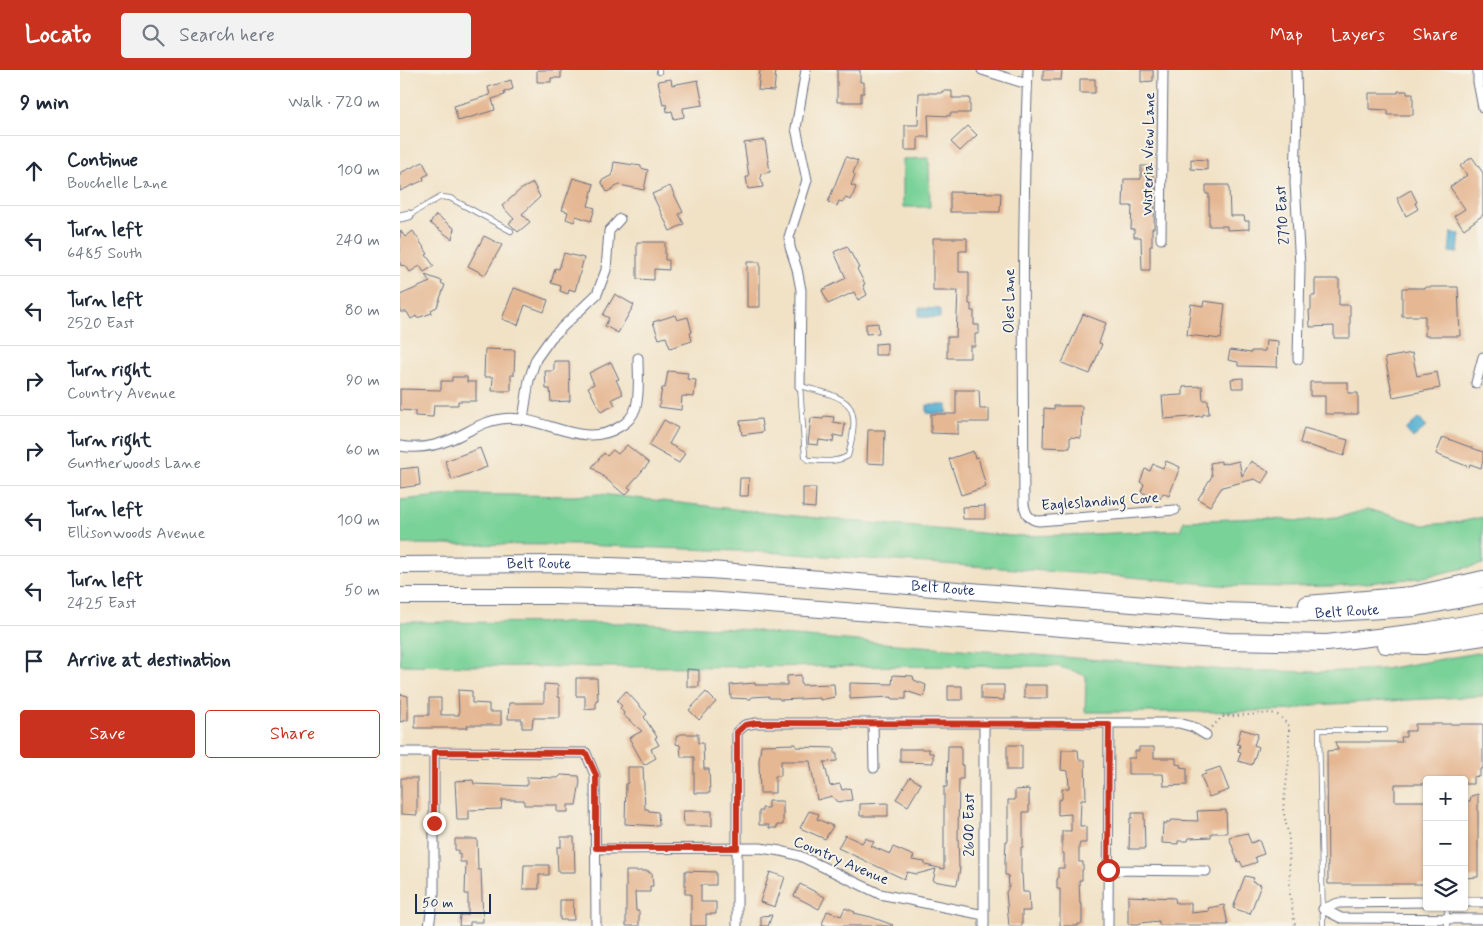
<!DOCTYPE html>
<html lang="en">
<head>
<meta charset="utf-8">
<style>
	:root { --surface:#fff; --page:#f2f2f3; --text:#1f2937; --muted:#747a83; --line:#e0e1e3; --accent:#c8321e }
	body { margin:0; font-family:Mynerve,sans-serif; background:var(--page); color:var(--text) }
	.controls { position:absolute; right:15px; bottom:15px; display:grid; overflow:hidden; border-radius:5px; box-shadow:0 1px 4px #0004 }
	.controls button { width:45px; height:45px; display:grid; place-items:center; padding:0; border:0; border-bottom:1px solid var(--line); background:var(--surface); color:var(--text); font:25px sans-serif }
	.scale { position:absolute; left:15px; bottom:12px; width:76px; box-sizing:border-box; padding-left:5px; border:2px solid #1b2f5e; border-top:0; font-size:14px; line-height:18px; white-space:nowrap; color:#1b2f5e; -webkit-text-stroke:4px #f7f3e8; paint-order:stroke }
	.stop { position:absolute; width:15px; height:15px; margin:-11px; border:4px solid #c8321e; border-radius:50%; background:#fff }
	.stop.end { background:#c8321e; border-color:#fff; box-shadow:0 1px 5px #0008 }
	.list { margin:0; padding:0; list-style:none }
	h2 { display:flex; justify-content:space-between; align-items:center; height:65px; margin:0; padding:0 20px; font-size:21px }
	h2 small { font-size:16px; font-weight:400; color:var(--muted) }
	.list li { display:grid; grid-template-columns:32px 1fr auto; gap:15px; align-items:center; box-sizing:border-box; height:70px; padding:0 20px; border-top:1px solid var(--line) }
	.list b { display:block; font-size:19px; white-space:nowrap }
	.list p { margin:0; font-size:16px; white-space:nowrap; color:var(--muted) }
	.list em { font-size:16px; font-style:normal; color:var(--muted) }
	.actions { display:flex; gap:10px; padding:15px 20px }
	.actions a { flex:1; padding:11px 0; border:1px solid var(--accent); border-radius:5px; text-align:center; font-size:18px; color:var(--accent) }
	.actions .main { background:var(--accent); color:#fff }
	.icon { flex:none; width:28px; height:28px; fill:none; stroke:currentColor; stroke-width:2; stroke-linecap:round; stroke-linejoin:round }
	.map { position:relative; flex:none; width:1083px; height:856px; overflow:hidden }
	header { display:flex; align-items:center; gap:30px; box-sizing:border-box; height:70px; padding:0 25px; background:var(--accent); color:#fff }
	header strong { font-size:24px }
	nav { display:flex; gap:28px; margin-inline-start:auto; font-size:18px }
	.search { width:350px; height:45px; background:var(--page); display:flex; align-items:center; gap:12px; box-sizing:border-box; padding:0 18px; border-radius:5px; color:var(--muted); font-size:19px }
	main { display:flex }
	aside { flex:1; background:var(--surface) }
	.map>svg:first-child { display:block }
</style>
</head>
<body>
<header>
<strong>Locato</strong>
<div class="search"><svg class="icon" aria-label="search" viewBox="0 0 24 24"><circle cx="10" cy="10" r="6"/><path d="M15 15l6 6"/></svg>Search here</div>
<nav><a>Map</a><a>Layers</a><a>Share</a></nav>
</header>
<main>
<aside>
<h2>9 min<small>Walk · 720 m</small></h2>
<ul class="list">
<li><svg class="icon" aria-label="ahead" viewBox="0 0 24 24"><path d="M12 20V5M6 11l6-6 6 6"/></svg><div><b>Continue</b><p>Bouchelle Lane</p></div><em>100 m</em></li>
<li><svg class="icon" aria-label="left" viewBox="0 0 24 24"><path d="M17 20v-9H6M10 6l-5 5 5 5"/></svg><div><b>Turn left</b><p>6485 South</p></div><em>240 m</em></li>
<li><svg class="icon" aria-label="left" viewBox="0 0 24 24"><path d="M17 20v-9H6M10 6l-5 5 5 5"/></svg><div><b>Turn left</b><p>2520 East</p></div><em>80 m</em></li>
<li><svg class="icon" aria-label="right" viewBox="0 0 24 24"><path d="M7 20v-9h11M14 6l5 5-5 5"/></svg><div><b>Turn right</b><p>Country Avenue</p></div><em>90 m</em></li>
<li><svg class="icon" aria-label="right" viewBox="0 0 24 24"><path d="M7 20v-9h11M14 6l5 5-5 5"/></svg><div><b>Turn right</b><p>Guntherwoods Lane</p></div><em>60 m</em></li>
<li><svg class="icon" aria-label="left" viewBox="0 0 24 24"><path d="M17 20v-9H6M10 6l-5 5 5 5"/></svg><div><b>Turn left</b><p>Ellisonwoods Avenue</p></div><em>100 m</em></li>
<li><svg class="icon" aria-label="left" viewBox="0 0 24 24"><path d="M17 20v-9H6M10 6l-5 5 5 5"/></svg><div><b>Turn left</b><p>2425 East</p></div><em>50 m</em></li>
<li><svg class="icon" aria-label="arrive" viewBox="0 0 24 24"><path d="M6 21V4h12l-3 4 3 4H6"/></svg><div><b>Arrive at destination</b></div></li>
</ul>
<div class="actions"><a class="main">Save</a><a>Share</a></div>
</aside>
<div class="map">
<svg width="1083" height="856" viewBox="0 0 1083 856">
	<rect width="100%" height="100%" fill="#f7f3e8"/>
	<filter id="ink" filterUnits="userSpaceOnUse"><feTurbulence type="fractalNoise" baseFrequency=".02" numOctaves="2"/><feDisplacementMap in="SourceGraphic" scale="10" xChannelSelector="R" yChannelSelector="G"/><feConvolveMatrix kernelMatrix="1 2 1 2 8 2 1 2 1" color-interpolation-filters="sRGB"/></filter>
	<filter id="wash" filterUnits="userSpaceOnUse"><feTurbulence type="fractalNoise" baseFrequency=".0096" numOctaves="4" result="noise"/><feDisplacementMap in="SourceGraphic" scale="20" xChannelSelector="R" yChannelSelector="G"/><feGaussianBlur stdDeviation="1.12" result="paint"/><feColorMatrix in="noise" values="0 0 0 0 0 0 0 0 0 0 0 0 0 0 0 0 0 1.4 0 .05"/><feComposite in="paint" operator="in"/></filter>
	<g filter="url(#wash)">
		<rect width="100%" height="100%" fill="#f1e2c6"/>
		<path fill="#79d298" stroke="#4a807b" d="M529 88 530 137H503V89Z
			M62 424 173 426 200 424 395 446 613 466 671 465 780 460 784 451 857 448 901 451 944 446 968 439 1024 455 1060 452 1083 447V494L1019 508 934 516 886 517 831 516 719 506 366 482 181 475 0 474V430Z
			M0 552 231 553 352 560 381 565 828 600 915 602 984 599 1083 582V626L913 635 893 640 804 642H685L686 606 671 600 655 596 170 597 0 595Z"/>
		<path fill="#54b1d2" stroke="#387098" d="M1051 163 1060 164 1058 183 1049 182Z
			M519 238 540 239V248L519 247Z
			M527 335H547V344L527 343Z
			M1019 348 1026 357 1013 368 1006 360Z"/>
		<g id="blocks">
			<path fill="#e5b793" d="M137 0H161V8H151V12H137Z
				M360 0H376L374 21 358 20Z
				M437 0H460V12H464V23H461V32H437Z
				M643 0H662L661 10H643Z
				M741 0H753V11L741 12Z
				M271 9 272 15 298 10 303 35 283 38 284 47 274 49 272 41 267 42 266 34 263 35 258 11Z
				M680 9H695V23H680Z
				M111 10 113 19 104 22 105 25 92 29 95 40 58 51 54 36 90 25 88 17Z
				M542 21H552V28H570V43H550V46L528 45 529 67H518V80H505V55H518L519 23H542Z
				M998 21H1007V24H1013V45H988V40L969 39V23H998Z
				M568 56 577 65 560 81 551 72Z
				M365 70 370 102 360 104 363 117 348 119 346 107H349L344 73Z
				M446 87 458 91 453 103 455 105 451 115 456 117 451 130 445 128 443 132 439 131 437 136 428 132Z
				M1072 87 1083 103V145L1064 159 1054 146 1065 139 1050 117 1067 105 1060 96Z
				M791 89 807 90V100L791 99Z
				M23 92 29 104 23 107 24 110 0 121V103Z
				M214 92 241 96V98L248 100 244 120 219 115 207 122 201 111 212 105Z
				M741 96H753V109H755L754 158H752V176H750V200H742L741 167H734V159H731L732 136H723L724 109H741Z
				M173 108 194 114 188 136 195 138 191 151 176 146 174 152 166 149 168 142 162 140Z
				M133 113 140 127 122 144 130 152 118 162 109 153 114 149 102 136 120 120Z
				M806 115H829L830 146H844L845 151H849V159L827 160V156H809V124H806Z
				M270 116 283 142 279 144 284 154 270 161 252 124Z
				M1011 120 1017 132 1015 133 1018 139 1006 146 997 128Z
				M550 122 601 123 600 142H550Z
				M36 145 54 158 52 169 30 153Z
				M0 160 5 167 13 161 28 184 26 185 34 196 24 202 20 196 10 202 6 196 0 195Z
				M84 166 102 175 85 205 68 196Z
				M533 168H567V181H559V202H569V234H571V241H574V255H579V264H575V276H570V288H547V267H556L558 221H533Z
				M237 172H265V190H269V200L254 199V210L237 209Z
				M447 176 459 198 457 199 465 214 463 215 467 225 458 230 454 222 428 234 422 220 446 208 434 182Z
				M164 183 184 188 175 221 169 219 168 224 160 221 161 216 151 213 155 198 159 199Z
				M347 192H360V237H347Z
				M25 205 42 211 41 213 45 215 37 237 31 240 32 243 17 248 16 246 11 249 7 242H0V225L30 212Z
				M915 209H939V235H950V268H934V256L910 257 909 240H911V226H915Z
				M1025 217H1058L1060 266H1025V246H1002V218H1025Z
				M114 218 148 230 144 242 125 235 118 255 102 249Z
				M215 224 234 235 218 263 205 256 209 248 203 245Z
				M804 231 825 234 821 269 787 265 791 234 803 236Z
				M683 244 706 253 699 273 702 274 690 304 662 293Z
				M275 245 277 250 288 247 292 262 290 263 292 271 270 278 266 267 259 269 253 252Z
				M478 253 479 263 466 264V254Z
				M866 270 878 271 877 297 838 296V292L828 290 830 280 851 283V281H865Z
				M487 273V285H475V274Z
				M85 279 115 280 114 305H111V321H92L93 307H84Z
				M1012 283 1017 306 1037 302 1040 318 993 327 985 288Z
				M154 291H169L170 331 151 332 150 319H146L145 301H154Z
				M211 292 219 309 216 310 223 324 212 329 215 335 201 342 188 317 194 314 189 303Z
				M268 301 288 303 287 309 296 310 294 327 282 326 281 340 259 337 262 318H265Z
				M52 307H67V312H76V331H58V335H34L33 347 15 346V341L0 340V319L41 320V311H52Z
				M843 308V318H832L831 309Z
				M910 312H948V323H958V344H925V326H910Z
				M802 316 803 330H808L809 344H803V346L764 349 762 326 783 325V317Z
				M556 320H579L580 339H589V352H558V364L531 363V344H556Z
				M654 336H682L681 368 670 367V378L643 377 644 338 654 339Z
				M424 346 434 347 433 352 445 354 443 367 434 365 433 372 419 370 418 375 408 374 411 348 423 349Z
				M361 349 363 362 342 365 340 351Z
				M264 350 278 358 269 374 285 383 279 393 249 376Z
				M904 358 948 370 944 386 900 373Z
				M468 360H485L484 394 467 393Z
				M1043 367 1083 382V391L1081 398 1070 394 1069 397 1036 384Z
				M227 375 249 393 228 417 231 419 225 425 192 397 204 383 207 386 213 380 218 384Z
				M80 378 87 397 52 410 45 391Z
				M573 381 575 388 578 387 586 417 561 425 549 389Z
				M766 391 780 397 769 426 763 423 760 429 741 422 744 414 740 412 745 399 750 401 753 394 763 398Z
				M821 391V394L825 393 826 394 839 391 842 406 851 391 869 402 862 413 855 409 822 417 810 436 798 429 812 406 810 393Z
				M18 397 20 415 0 418V399Z
				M340 408H349L348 426H339Z
				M403 418H416L415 438 403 437Z
				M585 436V449H563L562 437Z
				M287 599 299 600V617H287Z
				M401 605V615L434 614 435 627 420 630V628L380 630 379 628H369V626L351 627V629L331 628 330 615 355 613V615H387V606Z
				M493 605 513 606 514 610 526 615 524 627 506 621V629H492V627L450 629V613L492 614Z
				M176 608H197L198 630H196V638L185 639V626H176Z
				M144 614 158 615V627H160V648H133L132 658H122V649H108L109 633H144Z
				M581 615H604V630L581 629Z
				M624 615H647V628H624Z
				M548 616H562V630H548Z
				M58 620 72 621V633L89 634V642H101V655H67L68 658H15V645H29V628H41V645H59Z
				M226 621 247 644 244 647 257 667 255 668 259 675 251 679 256 688 244 695 229 668 242 661 223 645 224 643 220 638 222 636 217 631Z
				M306 622 316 632 299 650 289 640Z
				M0 624 8 626V650L0 652Z
				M1015 654H1083V699H1080V706L1073 707V714H1064V710H1027V714H995V731H1027V814H928L927 681 938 680 935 672H1002L1001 667H1006V661H1015Z
				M841 659 858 664 854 675 858 677 852 695 838 691 841 682 838 681 840 675 837 674Z
				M280 664H298V673H303L304 699H309L310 723H294V687H281L280 675 276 674V667Z
				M396 674V677L435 678V684H437V691L424 692 430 716 440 714 442 720 450 718 452 730 437 732 432 726 417 730 410 691H381V706H375V723H360L359 691 361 675Z
				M607 675H622V700H607Z
				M548 676H561V695H563V709H559L558 766 559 798H560L557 815 533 811 536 799 517 804 507 802 504 809 438 778 445 765 462 773 465 768 474 772 471 776 490 784 493 777 514 786 512 790 525 792V795L544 799V717H547Z
				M739 677H754V688H776V694L781 695 780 697 787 698V715L764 716 763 704H728V688H735V681H739Z
				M500 679H529V683H533V693L500 692Z
				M662 680H678L679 690H685L686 730H681L680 756H686V773H680L679 776V792H683V800H682V810H679L680 834H682V854H678V856H660V819H657V809H658V798H664V783H662V761H671V744L658 745V730L662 729V719L669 718 668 701 661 700Z
				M228 697H243L245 739H248L249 741 258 742 259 756 225 754 226 713H228Z
				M820 697 829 720 809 727 801 706 806 704 805 702Z
				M161 705 179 706 180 712 176 735H168V742H157V735H124V730H102L101 739 69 740V750H57L55 711 73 710 74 714 127 716V707L158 708Z
				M510 707 521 714 508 736 496 729Z
				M1 708H17V745L1 744Z
				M629 719V742H623V777H621V804H622L623 822H629L630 841H622V856H609L606 822 609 817 608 805H605V791L606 771H608V730H615V720Z
				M1078 724V807L1064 808V731H1070L1071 726Z
				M368 731H383V755H377V758H369V755H359V741H362V738H368Z
				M488 733V746H460V734Z
				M826 740 827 763H811V767L789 768 788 771H778V774L762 773 763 754H767V752H770L771 750 798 751 797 741Z
				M283 741H312V756H284Z
				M409 741 419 744 417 749 433 756 425 769 400 758Z
				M732 743H744L745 779H729L730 748H732Z
				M847 763 851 773 859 770 864 784 855 787 857 792 843 797 840 791 838 792 829 767Z
				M161 767H174L175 802H158L157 777H161Z
				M55 769H77L78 800H81L83 852H70V856H59L60 845H68V824H65L66 792H60V783L58 784V780H55Z
				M124 795H149V805H139V819H123Z
				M226 801H249V803H252L253 816H250V822H235L236 841H239V856H226Z
				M285 801 316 802V815H301V832H316V844H306V856H291V824H285Z
				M370 802 385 807 375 837 360 832Z
				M845 806 854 808 852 812 861 815 850 844 833 838Z
				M400 814 425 827 419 839 394 826Z
				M728 826 775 828 776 833H791V843L809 841 808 838 824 835 828 855H759V851L740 853V854H728Z
				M160 830H173L174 850H160Z
				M445 838 455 842 454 843 471 847 493 855 492 856H427L422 854 427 841 441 846Z
				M372 845 368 856H361V846Z"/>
		</g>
	</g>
	<g filter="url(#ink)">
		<use href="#blocks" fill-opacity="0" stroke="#666e82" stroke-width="1"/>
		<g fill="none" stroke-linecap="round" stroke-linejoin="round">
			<g stroke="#666e82" stroke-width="6">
				<path id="service" d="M259 0V2
					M9 145 41 127 50 128 111 161
					M400 316C451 329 462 331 448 386 435 393 422 391 408 390L405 386Z
					M1047 837V856
					M923 856 919 660H985"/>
			</g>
			<g stroke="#666e82" stroke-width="11">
				<path id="minor" d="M582 0 627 14
					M628 0C622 145 623 290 624 435 626 444 629 450 639 451L775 440
					M896 0 897 40 895 113 900 196 898 289
					M1078 0V12L1083 38
					M0 147 9 145
					M761 169 763 0
					M1076 313 1083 287
					M400 316 401 220 397 199 390 177 389 167 407 110 396 58 406 0
					M123 349 129 310 136 289 151 268 197 224 206 200 209 161 220 149
					M0 376C17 379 36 376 52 369 69 362 83 351 101 349 141 343 181 381 219 357 227 353 233 346 236 337 240 322 238 304 238 288
					M473 653 474 698
					M0 682 186 683 195 705 196 856
					M196 779 360 778 381 781 400 786 480 824 584 845
					M708 800 806 801
					M1064 832H1083
					M923 839 941 848 1083 849
					M923 839 938 833 1027 832
					M29 856 34 824V682
					M337 856V662L345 655 356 653H779L793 657 806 665
					M584 856V653
					M708 856 709 654"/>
			</g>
			<g stroke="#666e82" stroke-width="18">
				<g id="motorway">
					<path id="s1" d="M0 495 159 494 310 500 820 541 915 544 1016 538 1083 525"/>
					<path d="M0 526H155L306 530 828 571 927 573 1019 562 1083 551"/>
					<path d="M907 534 1012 525 1083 509"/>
					<path d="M985 575 1024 576 1083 567"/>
				</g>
			</g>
			<path stroke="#666e82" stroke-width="2" stroke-dasharray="1 4" stroke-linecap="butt" d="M812 657 822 647 872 643 880 646 889 656V691L883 739 889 768 890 826 895 856"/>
			<use href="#service" stroke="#fff" stroke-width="4.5"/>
			<use href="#minor" stroke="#fff" stroke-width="9"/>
			<use href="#motorway" stroke="#fff" stroke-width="16"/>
		</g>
	</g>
	<g fill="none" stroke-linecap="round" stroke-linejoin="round" filter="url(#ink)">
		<path stroke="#c8321e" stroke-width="6" d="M34 753V682L186 683 196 705V778H337V662L345 655 356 653 709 654 708 800"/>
	</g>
	<g text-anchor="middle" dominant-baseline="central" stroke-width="4" stroke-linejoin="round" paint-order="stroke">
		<g font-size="15" fill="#1b2f5e" stroke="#f7f3e8">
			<text transform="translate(749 84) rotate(-89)">Wisteria View Lane</text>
			<text transform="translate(883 145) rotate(-94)">2710 East</text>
			<text transform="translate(610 231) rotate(-90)">Oles Lane</text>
			<text transform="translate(700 432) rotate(-4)">Eagleslanding Cove</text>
			<text stroke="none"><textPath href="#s1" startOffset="139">Belt Route</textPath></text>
			<text stroke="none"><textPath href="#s1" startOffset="544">Belt Route</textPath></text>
			<text stroke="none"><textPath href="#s1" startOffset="949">Belt Route</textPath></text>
			<text transform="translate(570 755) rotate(-90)">2600 East</text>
			<text transform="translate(441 791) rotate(23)">Country Avenue</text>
		</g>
	</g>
</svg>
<div class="controls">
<button>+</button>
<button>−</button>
<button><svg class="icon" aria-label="layers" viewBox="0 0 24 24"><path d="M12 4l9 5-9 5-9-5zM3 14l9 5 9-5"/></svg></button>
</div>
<div class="scale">50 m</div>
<div class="stop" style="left:708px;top:800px"></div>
<div class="stop end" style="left:34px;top:753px"></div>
</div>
</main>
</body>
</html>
